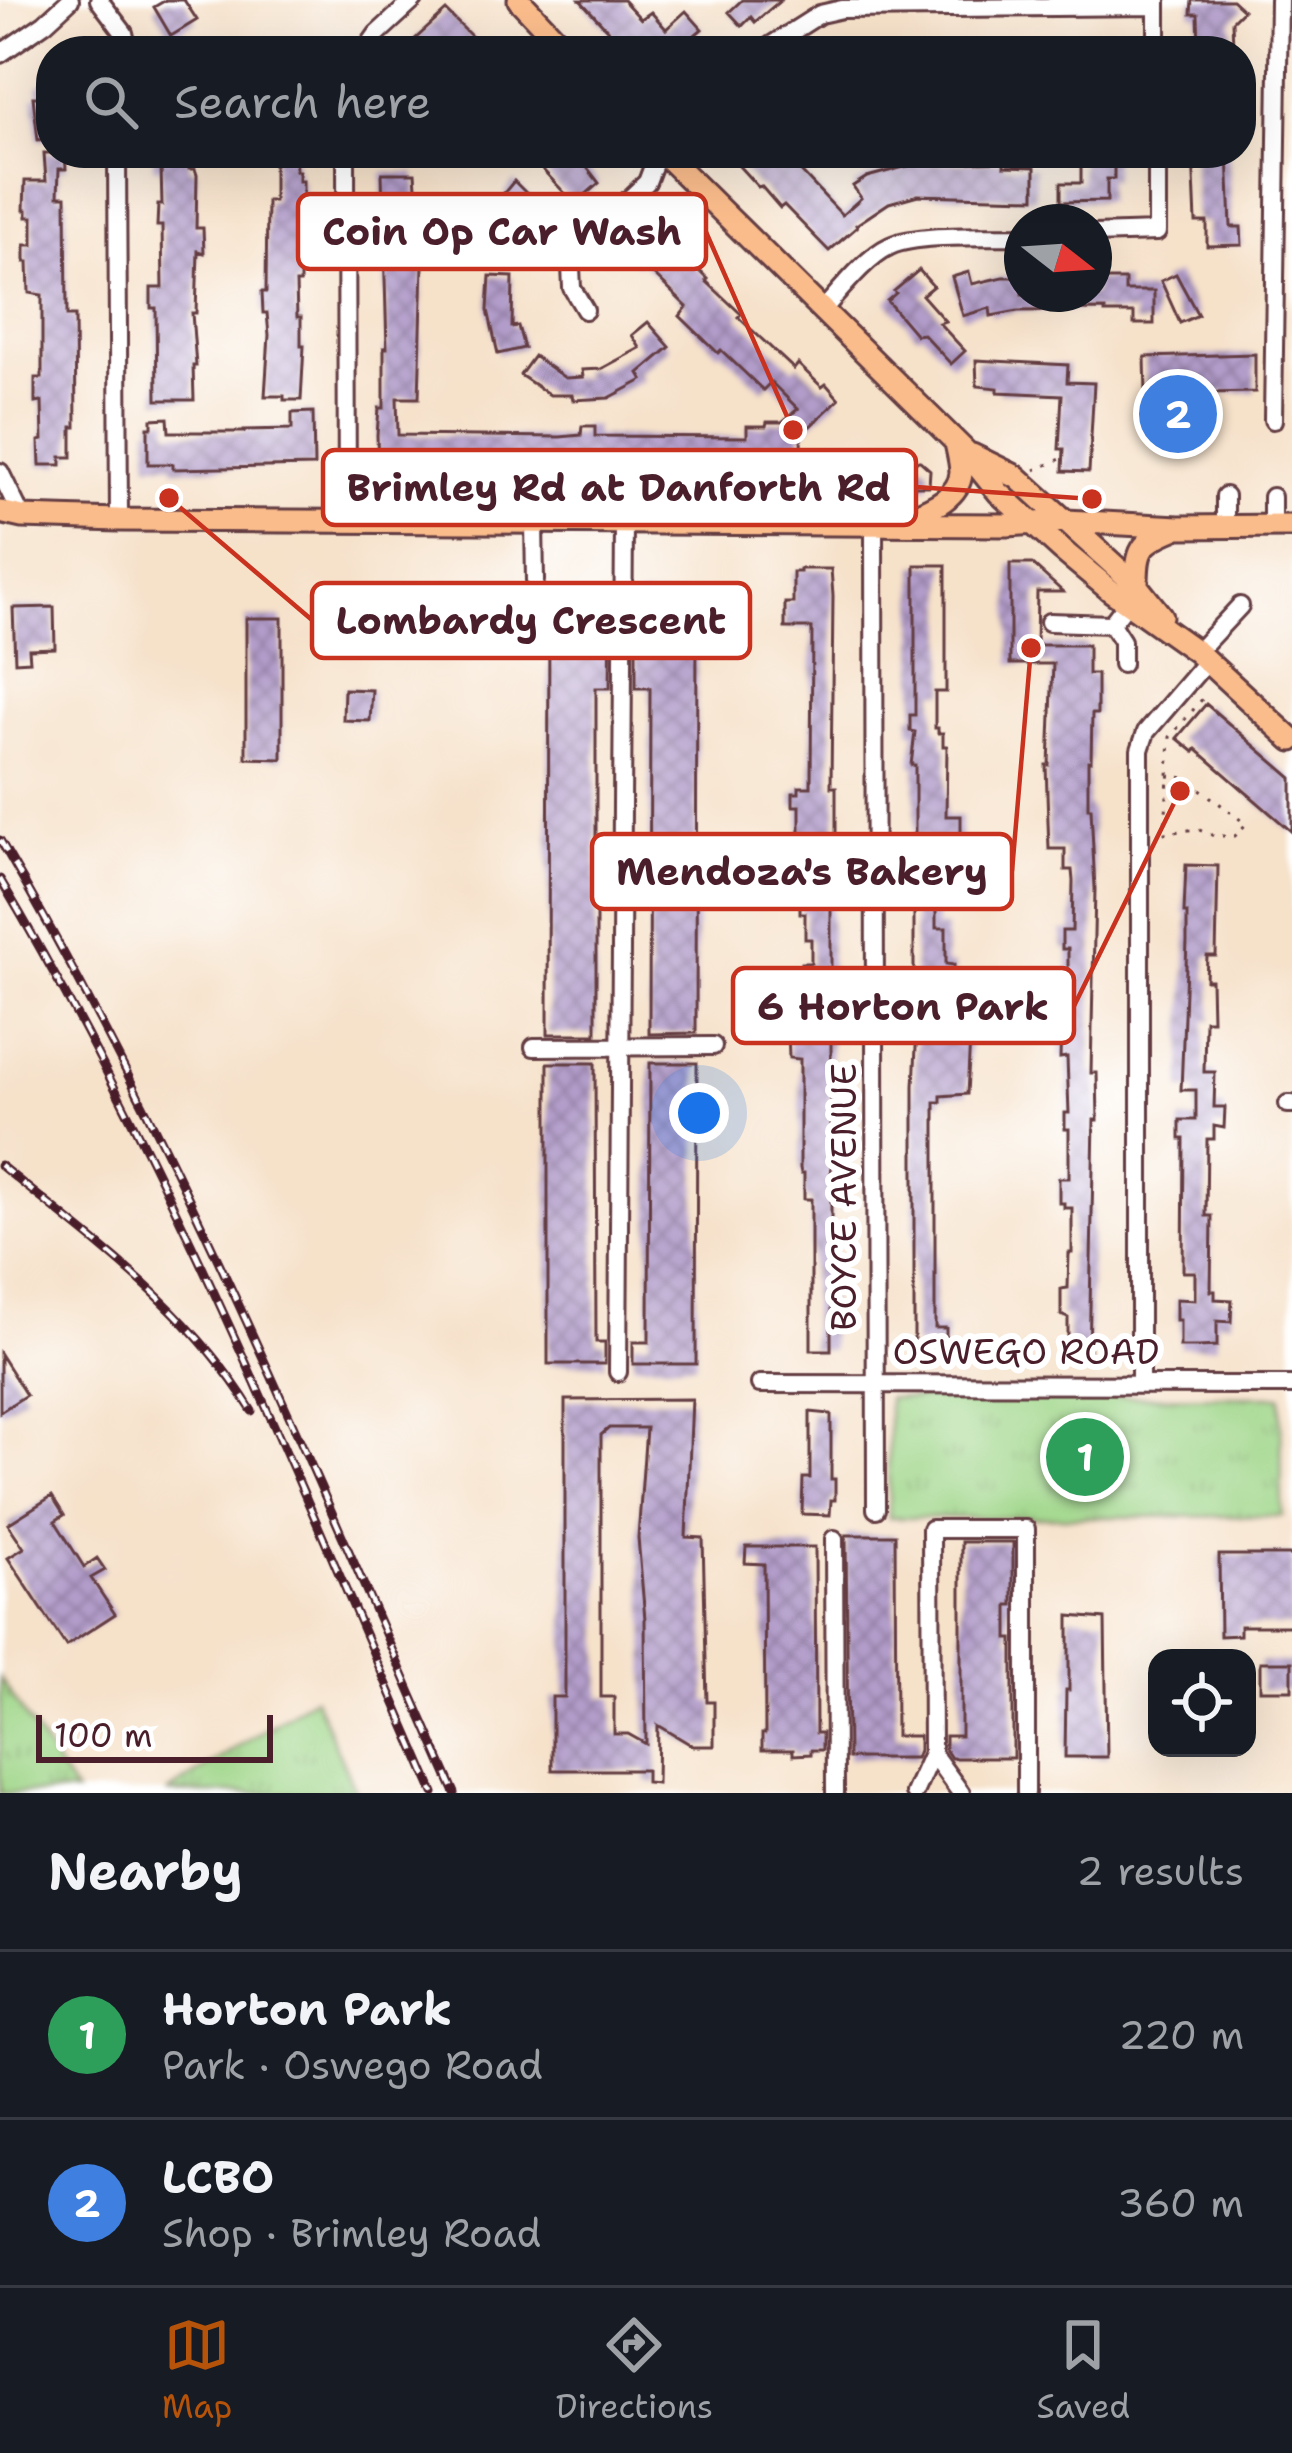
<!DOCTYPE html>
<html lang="en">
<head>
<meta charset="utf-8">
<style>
	:root { --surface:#171b24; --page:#242831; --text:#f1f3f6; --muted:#9ea1a6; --line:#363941; --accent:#b45309 }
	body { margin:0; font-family:"Shantell Sans",sans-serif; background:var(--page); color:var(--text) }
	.controls { position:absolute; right:36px; bottom:36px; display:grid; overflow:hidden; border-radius:24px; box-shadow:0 12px 48px #0002 }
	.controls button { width:108px; height:108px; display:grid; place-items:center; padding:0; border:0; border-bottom:3px solid var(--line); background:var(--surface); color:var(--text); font:60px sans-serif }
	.compass { position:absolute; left:1004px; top:204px; width:108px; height:108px; border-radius:50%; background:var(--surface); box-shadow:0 12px 48px #0002; rotate:107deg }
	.scale { position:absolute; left:36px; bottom:30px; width:237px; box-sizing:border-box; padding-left:12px; border:6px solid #4a1f2b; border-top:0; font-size:33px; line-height:42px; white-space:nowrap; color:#4a1f2b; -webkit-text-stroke:9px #fff; paint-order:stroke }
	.you { position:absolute; left:699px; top:1113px; width:42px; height:42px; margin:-30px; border:9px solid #fff; border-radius:50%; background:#1a73e8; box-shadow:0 0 0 18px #1a73e833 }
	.badge { display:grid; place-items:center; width:78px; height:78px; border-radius:50%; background:var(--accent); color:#fff; font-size:39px; font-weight:700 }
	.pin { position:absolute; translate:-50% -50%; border:6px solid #fff; box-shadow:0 3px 12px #0006 }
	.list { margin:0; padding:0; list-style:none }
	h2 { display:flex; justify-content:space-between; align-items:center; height:156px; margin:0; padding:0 48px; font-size:51px }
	h2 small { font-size:39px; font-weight:400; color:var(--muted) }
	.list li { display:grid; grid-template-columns:78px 1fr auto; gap:36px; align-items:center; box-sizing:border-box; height:168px; padding:0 48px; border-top:3px solid var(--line) }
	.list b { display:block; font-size:45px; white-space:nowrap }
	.list p { margin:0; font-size:39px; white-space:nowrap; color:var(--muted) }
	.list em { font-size:39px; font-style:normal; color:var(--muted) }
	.icon { flex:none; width:66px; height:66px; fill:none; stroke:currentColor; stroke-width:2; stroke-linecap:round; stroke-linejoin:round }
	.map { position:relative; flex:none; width:1292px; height:1793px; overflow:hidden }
	.search { position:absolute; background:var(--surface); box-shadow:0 12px 48px #0002; left:36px; right:36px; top:36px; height:132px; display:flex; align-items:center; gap:30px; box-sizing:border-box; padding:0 42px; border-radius:48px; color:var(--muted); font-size:45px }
	.sheet { height:492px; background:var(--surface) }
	nav { display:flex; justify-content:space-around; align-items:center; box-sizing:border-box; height:168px; border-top:3px solid var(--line); background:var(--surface); font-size:33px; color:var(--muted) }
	nav a { display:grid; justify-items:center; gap:6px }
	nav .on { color:var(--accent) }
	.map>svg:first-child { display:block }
</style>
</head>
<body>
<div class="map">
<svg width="1292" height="1793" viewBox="0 0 1292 1793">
	<defs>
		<pattern id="park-tufts" width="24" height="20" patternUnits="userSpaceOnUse" patternTransform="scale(3)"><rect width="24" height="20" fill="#9ed587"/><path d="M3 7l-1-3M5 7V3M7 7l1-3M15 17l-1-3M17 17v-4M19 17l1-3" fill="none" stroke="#8ab675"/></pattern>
		<pattern id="building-cross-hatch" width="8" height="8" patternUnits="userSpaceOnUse" patternTransform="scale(3)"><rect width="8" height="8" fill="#b29dca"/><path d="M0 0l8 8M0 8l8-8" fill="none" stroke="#937fa4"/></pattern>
	</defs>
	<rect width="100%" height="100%" fill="#fff"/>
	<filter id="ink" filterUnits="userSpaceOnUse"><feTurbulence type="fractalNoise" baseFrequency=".00833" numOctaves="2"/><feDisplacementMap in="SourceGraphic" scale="24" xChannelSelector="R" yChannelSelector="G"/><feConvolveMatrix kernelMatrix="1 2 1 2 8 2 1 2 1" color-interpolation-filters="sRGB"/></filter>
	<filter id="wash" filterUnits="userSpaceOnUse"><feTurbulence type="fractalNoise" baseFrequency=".004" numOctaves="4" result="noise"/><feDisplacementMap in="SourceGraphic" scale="48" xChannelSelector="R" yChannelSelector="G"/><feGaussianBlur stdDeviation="2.7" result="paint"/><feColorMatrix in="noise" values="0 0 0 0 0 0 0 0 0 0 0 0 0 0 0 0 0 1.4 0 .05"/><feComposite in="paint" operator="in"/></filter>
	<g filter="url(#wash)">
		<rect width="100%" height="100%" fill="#f6e1c9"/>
		<path fill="url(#park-tufts)" stroke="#747a59" stroke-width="3" d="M1281 1396 1282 1516 889 1518 888 1398Z
			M0 1678 75 1793H0Z
			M314 1697 356 1793H166H167Z"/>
		<g id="blocks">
			<path fill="url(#building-cross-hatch)" fill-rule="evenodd" d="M166 0H184L197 20 171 36 154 7Z
				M580 0H623L641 19 651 12 666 29 686 11 702 29 676 51H627Z
				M742 0H781L755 22 751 17 742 26 729 12Z
				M1192 0H1232L1243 10 1232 21 1233 48H1199L1198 14H1191Z
				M446 11 477 42 469 51H402Z
				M51 83V139L38 140 33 97H39L38 84Z
				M44 153H65L66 169H59L58 196H66L67 316H75L76 427H72V457H61V465H40L39 441 43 440 42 402 35 403V378H42V295L29 293 28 262H25V245H33V217H27V210H24L25 181H46Z
				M153 153H189V169H195L197 175 196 228H203L204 253 198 251 196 313H192L196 366H193L194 400H157L156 308H151V288H163L162 226H157L158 205H162L161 168H153Z
				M274 153H295L296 171H299V181H303V255H300V283H296L297 317H301V346H304L301 400H284V396H265L269 335 267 313H263L262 292H266L267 201H274Z
				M527 153H548L554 160 561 153H576L599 183 575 204Z
				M727 153H780L787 161 789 159 842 215 861 198 853 186 867 177 915 164 1004 161V166L1035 167V198L918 195 889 203 856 225 857 227 829 251 784 205 780 208 761 186 758 187Z
				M1081 153H1111L1114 155V179H1107V201L1061 202V183H1081Z
				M1193 153H1228L1231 227H1241L1242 245 1207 246V222H1196Z
				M382 173H415L419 231H424L419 398H397L398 435 560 437 581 435 582 426H595V436L747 437V426H766L767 422H782L798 409 771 382 763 390 721 350 718 353 680 316 687 307 640 261 636 265 621 250 643 227 662 244 667 239 708 279 706 281 741 314 738 317 794 369 798 364 822 387 826 384 839 399 801 435 802 485H780V472H736L735 476H714V471L378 469 377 435 379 408H384V348H387Z
				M514 181 541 208 535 214 546 224 512 266 487 249 518 206 504 193Z
				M919 270 933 286 922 295 945 321 939 323 965 351 951 364 923 334 916 335 887 301 896 293 894 291Z
				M969 272 972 284 1003 277H1022V294H1094V280H1125V291H1154V324H1134V313H1105V310L1018 311 991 316 990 308 963 316 952 277Z
				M1176 274 1198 315 1180 323 1161 281Z
				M490 276 513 277 512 327 518 326 524 348 498 354 488 310Z
				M648 322 670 347 639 373 643 380 609 398 573 400 572 395H550L520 375 534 356 565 378 583 377 582 370 601 369 640 348 632 335Z
				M1255 354V392L1206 393 1207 434 1151 435 1150 394H1146L1145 357Z
				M976 360 1068 365 1067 382 1094 383 1089 472 1063 471 1064 449H1059L1062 395 998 392V388L977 386Z
				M313 412 314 466 173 469V464H148V427H152V419L168 418 169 432H244V430L292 429V413Z
				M866 451H897V461H920L930 470 929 486H906V478H866Z
				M1010 564H1032L1063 592H1037L1036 645H1088V674H1097V714H1092L1091 761H1088V808H1091L1095 889 1091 1073H1097L1098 1120H1094L1089 1356H1068V1318L1061 1315V1289L1068 1288 1069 1253H1072V1208H1064V1203H1059V1178H1069V1129H1065V1113H1069L1067 1057 1060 1058 1062 1000H1068V949H1062V931H1072L1073 881 1072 870H1065V849H1049L1046 765H1049L1053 664H1010Z
				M915 565H946V692H935V728H938V733H943V746H947L946 816H961V841H958V873H936V928H946V964L954 965V999L968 1000 970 1038 967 1094 941 1096V1102H935V1328H946V1346H914V1086L917 1028H914V905H908L911 864H915V765H911L915 732 910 731V715H915Z
				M800 569H831L833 596 831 787H836V841H831V1350H811V1199H804V1173H801L800 1168V1059L789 1058 788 1030H810V980H800L801 963H811V939H805V913H800V896H811L812 841H800V806H793V793H799V787H811L812 628H785V603H793V572H800Z
				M643 596 697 598 696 1033 649 1034 650 688H636V598Z
				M556 597 611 599 610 688H596V1034H548L549 598Z
				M54 607 55 648 29 649 30 661 15 662 13 608Z
				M246 618H282V759L246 758Z
				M344 689 372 690 370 721 343 720Z
				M1206 704 1292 778V832L1196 749 1194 752 1177 738Z
				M1186 865 1218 866 1216 956H1207L1206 980H1211L1212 1020H1205L1204 1072H1215L1214 1107H1225L1224 1128 1214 1126V1139H1207L1206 1216H1212L1211 1291H1215V1299L1232 1300 1231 1322 1217 1321V1346L1199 1347H1180V1320H1176V1299L1195 1300V1272H1183L1184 1139H1180V1120H1196V1090H1181L1187 942V913H1184Z
				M548 1063H595L596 1342H605V1364H548Z
				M650 1063H697L696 1364H633V1342H649Z
				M0 1354 26 1395 0 1412Z
				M692 1399 686 1537 703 1538 707 1702H714V1746H693L658 1725 657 1783 646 1782V1770H552V1697H565V1400ZM609 1428H646L638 1538 645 1619 646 1744 628 1734H614V1697H601V1435Z
				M810 1412 831 1414V1479H835V1500H831L830 1515 802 1514 803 1478H810Z
				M52 1496 64 1515 55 1521 84 1567 97 1558 105 1570 91 1578 115 1614 66 1646 8 1558 24 1548 8 1524Z
				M846 1535H895L896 1736H919V1750L916 1758H848Z
				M961 1542H1013V1605H1008V1639H1013V1758H951L945 1749V1736H961Z
				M746 1547H815L816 1733H822V1750H811V1754L793 1755V1750H762V1734H765L764 1564 745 1563Z
				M1219 1555H1292V1626H1240V1635L1220 1636Z
				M1069 1616 1105 1619 1107 1757H1065L1066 1690H1069Z
				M1260 1662H1292V1690H1260Z"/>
		</g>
	</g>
	<g filter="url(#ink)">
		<use href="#blocks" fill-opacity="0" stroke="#643c43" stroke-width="3"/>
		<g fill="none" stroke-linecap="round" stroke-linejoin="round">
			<g stroke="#643c43" stroke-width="22">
				<path id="minor" d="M99 0 124 33 128 51
					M365 51 377 34 414 0
					M762 51 820 14 842 9 1157 6
					M1157 51V0
					M0 54 45 23 70 0
					M117 153 119 520
					M346 153 347 522
					M1094 234 1157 232V153
					M585 310 572 288 571 267 585 241 647 182 658 153
					M822 311C840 291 866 257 890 246 917 233 990 237 1022 236
					M1273 420 1279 0
					M0 472 22 517
					M534 523 535 581
					M874 525 876 1509
					M1225 526V496
					M1272 526V497
					M1049 622 1111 624 1128 602
					M1111 624 1122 641V664
					M1197 652 1240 606
					M534 1047 713 1046
					M1288 1104H1292
					M618 1372 624 523
					M760 1384 1292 1385
					M1140 1384V750L1146 732 1207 661
					M834 1539 835 1793
					M932 1753 931 1529H1026V1793
					M914 1793 932 1753 961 1793"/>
			</g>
			<g stroke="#643c43" stroke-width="27">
				<path id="major" d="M519 0 567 51
					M663 153 966 452 999 493 1063 551 1111 591 1197 652 1292 740
					M972 455 1017 477 1137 586 1161 616
					M0 512 22 517 119 520 1007 525 1066 521 1179 527 1292 526
					M900 522C921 512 959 501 961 473 961 464 958 452 956 443
					M1137 586C1137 550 1139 543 1174 529"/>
			</g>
			<path stroke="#643c43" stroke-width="3" stroke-dasharray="3 9" stroke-linecap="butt" d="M1035 470 1061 459
				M1168 776 1186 778 1246 824 1235 836H1214L1197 829 1165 833 1170 737 1204 697"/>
			<use href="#minor" stroke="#fff" stroke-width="16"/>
			<use href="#major" stroke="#fabc8b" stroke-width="21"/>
			<g stroke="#4a1f2b" stroke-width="9">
				<path id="rail" d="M0 840C179 1145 312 1470 455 1793
					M0 879C172 1169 299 1485 434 1793
					M0 1165C93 1241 188 1307 252 1411"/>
			</g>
			<use href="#rail" stroke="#fff" stroke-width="4.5" stroke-dasharray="14" stroke-linecap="butt"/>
		</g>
	</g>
	<g text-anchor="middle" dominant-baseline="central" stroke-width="12" stroke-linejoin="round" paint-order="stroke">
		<g font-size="36" fill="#4a1f2b" stroke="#fff">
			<text transform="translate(843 1197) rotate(-90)">BOYCE AVENUE</text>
			<text x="1026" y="1351">OSWEGO ROAD</text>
		</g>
	</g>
	<path fill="none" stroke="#c8321e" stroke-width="4.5" d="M793 430L706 232M1092 499L916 487M169 498L312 620M1031 648L1012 871M1180 791L1074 1006"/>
	<g fill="#c8321e" stroke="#fff" stroke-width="4.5">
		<circle cx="793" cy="430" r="12"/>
		<circle cx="1092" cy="499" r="12"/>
		<circle cx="169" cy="498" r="12"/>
		<circle cx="1031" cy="648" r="12"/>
		<circle cx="1180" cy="791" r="12"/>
	</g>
	<g fill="#fff" stroke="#c8321e" stroke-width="4.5">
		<rect x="298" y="194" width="408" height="75" rx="12"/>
		<rect x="323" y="450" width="593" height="75" rx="12"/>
		<rect x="312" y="583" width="438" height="75" rx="12"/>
		<rect x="592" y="834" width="420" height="75" rx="12"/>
		<rect x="733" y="968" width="341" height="75" rx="12"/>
	</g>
	<g font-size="39" text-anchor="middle" font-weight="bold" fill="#4a1f2b">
		<text x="502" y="245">Coin Op Car Wash</text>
		<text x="619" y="501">Brimley Rd at Danforth Rd</text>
		<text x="531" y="634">Lombardy Crescent</text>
		<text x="802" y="885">Mendoza's Bakery</text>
		<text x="903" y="1020">6 Horton Park</text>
	</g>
</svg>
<div class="controls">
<button><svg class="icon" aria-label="locate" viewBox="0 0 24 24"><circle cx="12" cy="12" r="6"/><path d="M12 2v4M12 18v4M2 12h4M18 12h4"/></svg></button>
</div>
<svg class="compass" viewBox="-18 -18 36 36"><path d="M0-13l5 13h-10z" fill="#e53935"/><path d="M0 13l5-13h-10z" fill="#9ea1a6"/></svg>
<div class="scale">100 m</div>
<div class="you"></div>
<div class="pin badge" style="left:1085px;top:1457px;background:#2e9e5b">1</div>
<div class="pin badge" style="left:1178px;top:414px;background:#3f7fe0">2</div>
<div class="search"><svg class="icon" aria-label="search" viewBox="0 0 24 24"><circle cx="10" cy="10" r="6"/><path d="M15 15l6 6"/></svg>Search here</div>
</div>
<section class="sheet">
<h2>Nearby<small>2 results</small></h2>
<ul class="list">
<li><span class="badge" style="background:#2e9e5b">1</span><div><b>Horton Park</b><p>Park · Oswego Road</p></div><em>220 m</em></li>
<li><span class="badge" style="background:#3f7fe0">2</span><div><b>LCBO</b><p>Shop · Brimley Road</p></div><em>360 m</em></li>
</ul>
</section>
<nav>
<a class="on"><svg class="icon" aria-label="map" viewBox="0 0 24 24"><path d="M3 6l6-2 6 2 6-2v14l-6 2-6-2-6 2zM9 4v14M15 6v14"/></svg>Map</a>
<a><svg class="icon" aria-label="directions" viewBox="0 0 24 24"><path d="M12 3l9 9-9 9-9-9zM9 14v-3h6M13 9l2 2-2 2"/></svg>Directions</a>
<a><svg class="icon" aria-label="saved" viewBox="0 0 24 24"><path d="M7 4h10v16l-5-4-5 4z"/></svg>Saved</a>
</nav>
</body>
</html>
